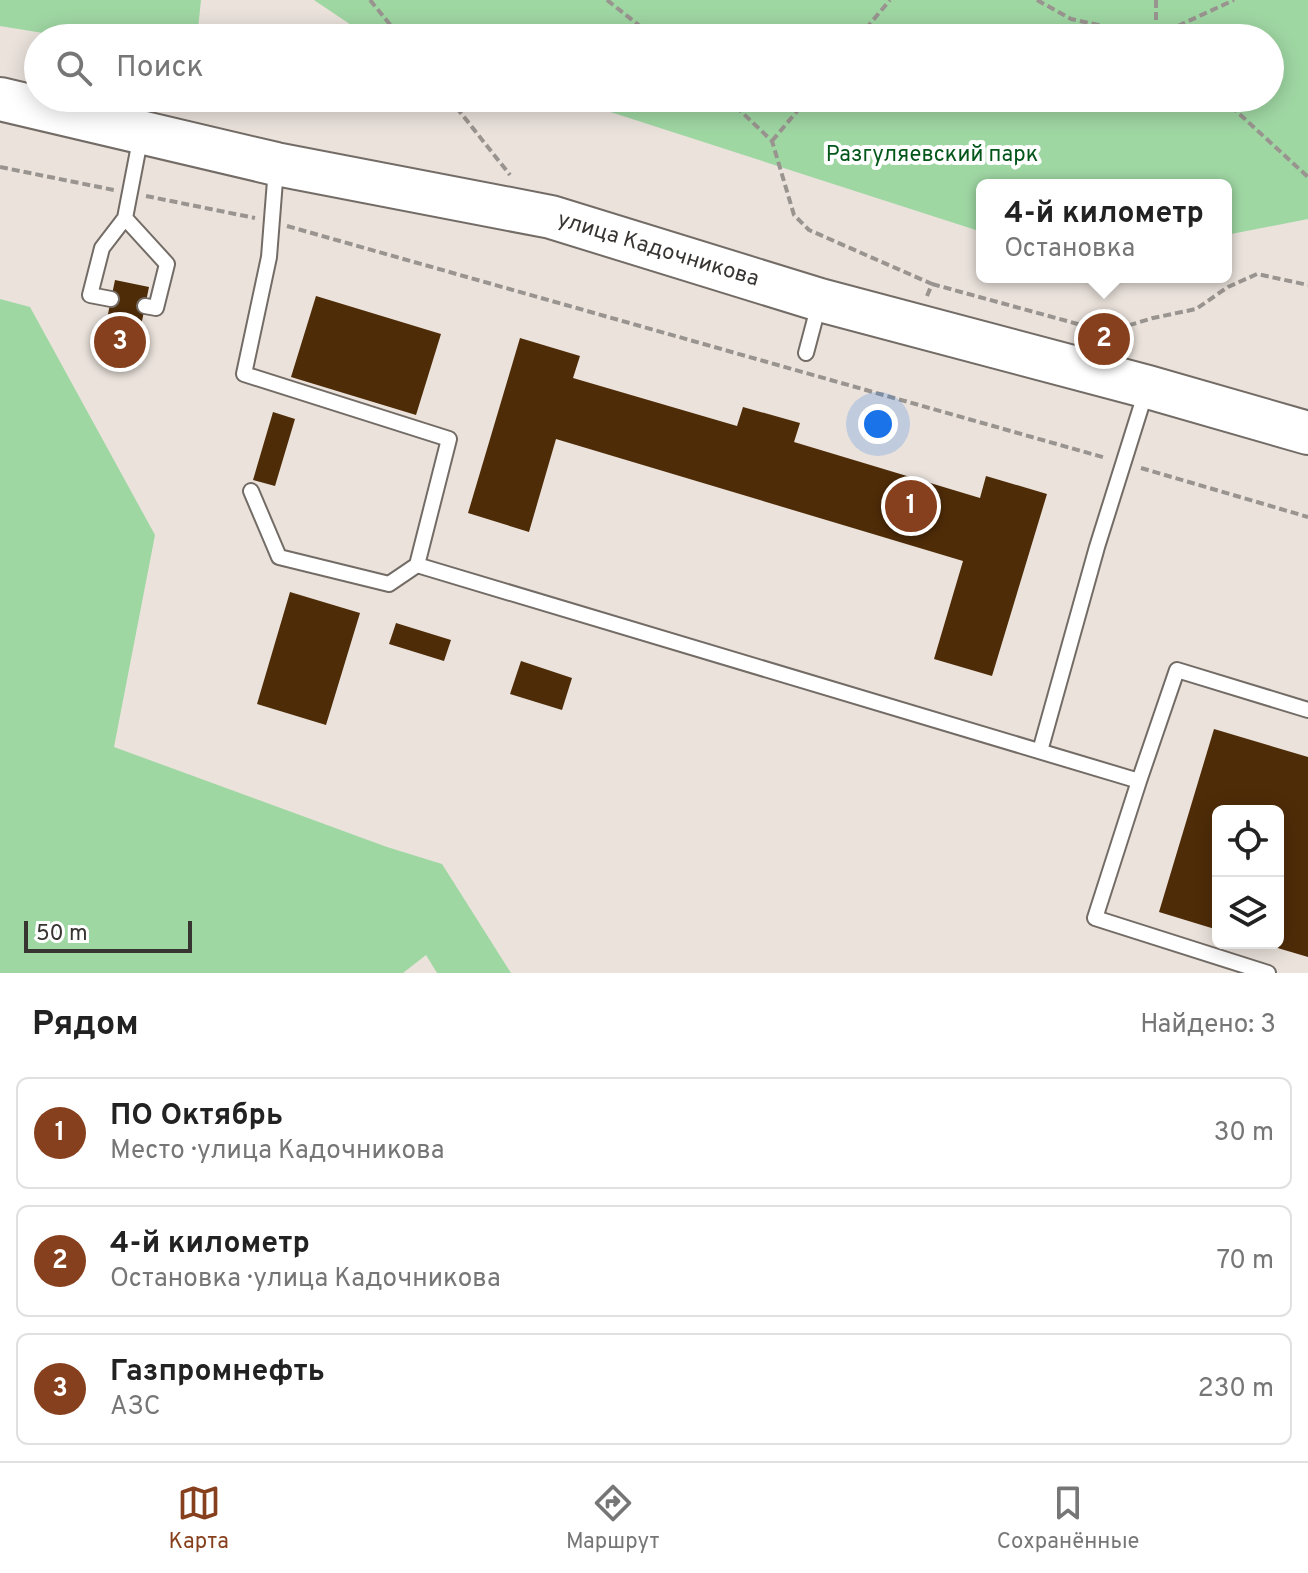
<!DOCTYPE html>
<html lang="ru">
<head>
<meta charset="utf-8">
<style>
	:root { --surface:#fff; --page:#f2f2f2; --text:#222; --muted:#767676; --line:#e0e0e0; --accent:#86401d }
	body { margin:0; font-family:Overpass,sans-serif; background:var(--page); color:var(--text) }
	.controls { position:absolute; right:24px; bottom:24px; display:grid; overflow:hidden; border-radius:12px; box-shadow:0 4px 20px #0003 }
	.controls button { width:72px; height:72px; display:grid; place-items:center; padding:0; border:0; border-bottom:2px solid var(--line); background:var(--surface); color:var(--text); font:40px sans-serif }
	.scale { position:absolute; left:24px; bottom:20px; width:168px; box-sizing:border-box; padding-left:8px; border:4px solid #373432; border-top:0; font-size:22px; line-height:28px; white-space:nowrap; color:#373432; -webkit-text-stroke:6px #fff; paint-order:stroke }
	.you { position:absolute; left:878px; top:424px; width:28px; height:28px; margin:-20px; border:6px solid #fff; border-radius:50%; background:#1a73e8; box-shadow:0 0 0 12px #1a73e833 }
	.badge { display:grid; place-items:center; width:52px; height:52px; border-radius:50%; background:var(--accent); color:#fff; font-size:26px; font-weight:700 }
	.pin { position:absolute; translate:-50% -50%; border:4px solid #fff; box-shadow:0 2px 8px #0006 }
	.popup { position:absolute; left:976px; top:179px; width:256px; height:104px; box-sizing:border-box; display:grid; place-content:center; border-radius:12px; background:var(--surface); filter:drop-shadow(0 2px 6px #0005); font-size:26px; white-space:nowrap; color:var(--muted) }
	.popup b { font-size:30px; color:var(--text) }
	.popup::after { content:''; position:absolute; left:50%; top:100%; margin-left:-16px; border:16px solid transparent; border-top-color:var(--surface) }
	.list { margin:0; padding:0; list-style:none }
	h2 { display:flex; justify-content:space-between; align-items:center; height:104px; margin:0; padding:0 32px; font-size:34px }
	h2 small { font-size:26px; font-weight:400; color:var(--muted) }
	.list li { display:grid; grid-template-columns:52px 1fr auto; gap:24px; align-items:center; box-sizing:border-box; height:112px; margin:0 16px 16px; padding:0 16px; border:2px solid var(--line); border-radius:12px }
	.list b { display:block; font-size:30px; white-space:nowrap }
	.list p { margin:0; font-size:26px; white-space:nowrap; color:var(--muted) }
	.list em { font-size:26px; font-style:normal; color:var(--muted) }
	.icon { flex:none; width:44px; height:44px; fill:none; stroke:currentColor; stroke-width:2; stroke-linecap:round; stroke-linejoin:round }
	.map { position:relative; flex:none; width:1308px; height:973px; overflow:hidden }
	.search { position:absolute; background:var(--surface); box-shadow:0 4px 20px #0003; left:24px; right:24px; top:24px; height:88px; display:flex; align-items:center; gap:20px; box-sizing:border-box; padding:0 28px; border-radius:44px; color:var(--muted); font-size:30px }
	.sheet { height:488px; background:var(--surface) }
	nav { display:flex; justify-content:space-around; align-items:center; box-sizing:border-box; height:112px; border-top:2px solid var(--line); background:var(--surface); font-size:22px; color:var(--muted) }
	nav a { display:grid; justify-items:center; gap:4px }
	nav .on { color:var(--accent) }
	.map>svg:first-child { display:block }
</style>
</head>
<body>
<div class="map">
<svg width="1308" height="973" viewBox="0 0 1308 973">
	<rect width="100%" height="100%" fill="#eae2db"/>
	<path fill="#9fd7a3" d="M0 0H201L197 38H74L0 26Z
		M314 0H1308V219L1226 235V185H982V232L567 98H1270V38H380L360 31Z
		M0 299 30 307 155 535 114 747 387 847 442 864 511 973H437L426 955 403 973H0Z"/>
	<path fill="#4f2c08" d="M115 280 149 287 135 355 101 348Z
		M316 296 441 334 416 415 291 377Z
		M520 338 580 356 573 378 737 426 743 407 800 423 794 442 980 498 986 476 1047 494 992 676 934 659 963 561 556 439 529 532 468 513Z
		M273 412 295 419 275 486 253 480Z
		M290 592 360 613 326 725 257 704Z
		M396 623 451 640 444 661 389 644Z
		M521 661 572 678 562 710 510 694Z
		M1214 729 1308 757V957L1264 944 1278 943V811H1218V930L1159 912Z"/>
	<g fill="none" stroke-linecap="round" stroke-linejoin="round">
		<g stroke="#736c66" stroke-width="18">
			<path id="lane" d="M276 168 269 257 244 374 449 439 417 565 1139 781 1095 918 1268 973
				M125 218 167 264 156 308 145 306
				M111 299 90 295 102 248 125 218 141 135
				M806 353 819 304
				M251 491 279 557 389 584 417 565
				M1040 751 1097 547 1146 391
				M1139 781 1177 670 1308 710"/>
		</g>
		<g stroke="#736c66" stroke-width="46">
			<path id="primary" d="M0 99 276 164 551 217 820 300 1148 387 1308 433"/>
		</g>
		<path stroke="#99948f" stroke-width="4" stroke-dasharray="8 4" stroke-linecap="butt" d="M370 0 401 38
			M607 0 655 38
			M1037 0 1071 19 1158 38
			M1156 0V36L1234 0
			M858 38 890 0
			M449 98 510 175
			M727 98 772 141 794 215 809 230 932 284 927 296
			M1222 98 1308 177
			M772 141 808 98
			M0 167 114 190
			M146 196 255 218
			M287 226 1106 458
			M932 284 1107 332 1153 318 1196 309 1228 287 1257 274 1308 285
			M1141 468 1308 517"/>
		<use href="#lane" stroke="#fff" stroke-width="14"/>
		<use href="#primary" stroke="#fff" stroke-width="42"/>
	</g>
	<g text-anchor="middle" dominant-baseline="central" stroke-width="8" stroke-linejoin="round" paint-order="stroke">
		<g font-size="22" fill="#03561a" stroke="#fff">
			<text x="932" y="155">Разгуляевский парк</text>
		</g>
		<g font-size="22" fill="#373432" stroke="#fff">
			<text transform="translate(658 250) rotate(17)">улица Кадочникова</text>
		</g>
	</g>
</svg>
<div class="controls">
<button><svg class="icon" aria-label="locate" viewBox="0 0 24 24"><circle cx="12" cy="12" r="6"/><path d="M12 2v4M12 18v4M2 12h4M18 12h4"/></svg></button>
<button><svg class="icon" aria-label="layers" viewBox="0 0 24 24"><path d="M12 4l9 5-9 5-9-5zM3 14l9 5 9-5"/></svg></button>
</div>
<div class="scale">50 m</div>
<div class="you"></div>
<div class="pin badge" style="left:911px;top:506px">1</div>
<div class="pin badge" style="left:1104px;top:339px">2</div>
<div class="popup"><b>4-й километр</b>Остановка</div>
<div class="pin badge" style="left:120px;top:342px">3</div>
<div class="search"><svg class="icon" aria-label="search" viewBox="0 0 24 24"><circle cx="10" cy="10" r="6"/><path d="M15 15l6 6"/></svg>Поиск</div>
</div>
<section class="sheet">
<h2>Рядом<small>Найдено: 3</small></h2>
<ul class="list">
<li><span class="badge">1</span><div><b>ПО Октябрь</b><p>Место · улица Кадочникова</p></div><em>30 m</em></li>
<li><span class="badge">2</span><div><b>4-й километр</b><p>Остановка · улица Кадочникова</p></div><em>70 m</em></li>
<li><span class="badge">3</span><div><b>Газпромнефть</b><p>АЗС</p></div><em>230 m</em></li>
</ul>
</section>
<nav>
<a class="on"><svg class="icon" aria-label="map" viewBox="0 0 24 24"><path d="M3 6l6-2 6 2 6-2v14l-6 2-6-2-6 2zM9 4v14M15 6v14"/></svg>Карта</a>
<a><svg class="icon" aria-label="directions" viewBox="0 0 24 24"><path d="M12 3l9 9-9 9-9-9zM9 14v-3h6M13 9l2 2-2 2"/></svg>Маршрут</a>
<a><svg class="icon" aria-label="saved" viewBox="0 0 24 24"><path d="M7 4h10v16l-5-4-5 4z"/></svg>Сохранённые</a>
</nav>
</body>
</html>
